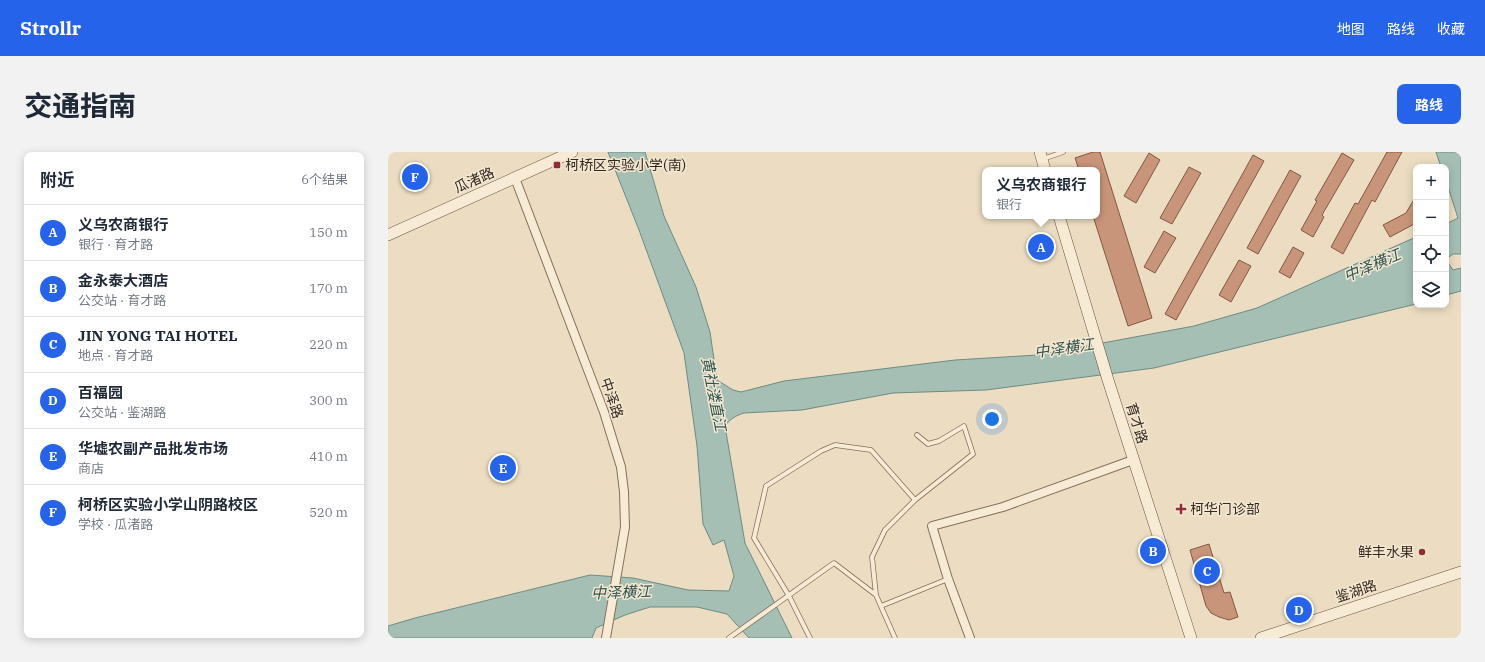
<!DOCTYPE html>
<html lang="zh">
<head>
<meta charset="utf-8">
<style>
	:root { --surface:#fff; --page:#f2f2f3; --text:#1f2937; --muted:#747a83; --line:#e0e1e3; --accent:#2563eb }
	body { margin:0; font-family:"IBM Plex Serif","Noto Sans SC",serif; background:var(--page); color:var(--text) }
	.controls { position:absolute; right:12px; top:12px; display:grid; overflow:hidden; border-radius:8px; box-shadow:0 2px 10px #0003 }
	.controls button { width:36px; height:36px; display:grid; place-items:center; padding:0; border:0; border-bottom:1px solid var(--line); background:var(--surface); color:var(--text); font:20px sans-serif }
	.you { position:absolute; left:604px; top:267px; width:14px; height:14px; margin:-10px; border:3px solid #fff; border-radius:50%; background:#1a73e8; box-shadow:0 0 0 6px #1a73e833 }
	.badge { display:grid; place-items:center; width:26px; height:26px; border-radius:50%; background:var(--accent); color:#fff; font-size:13px; font-weight:700 }
	.pin { position:absolute; translate:-50% -50%; border:2px solid #fff; box-shadow:0 1px 4px #0006 }
	.popup { position:absolute; left:594px; top:15px; width:118px; height:52px; box-sizing:border-box; display:grid; place-content:center; border-radius:8px; background:var(--surface); filter:drop-shadow(0 1px 3px #0005); font-size:13px; white-space:nowrap; color:var(--muted) }
	.popup b { font-size:15px; color:var(--text) }
	.popup::after { content:''; position:absolute; left:50%; top:100%; margin-left:-8px; border:8px solid transparent; border-top-color:var(--surface) }
	.list { margin:0; padding:0; list-style:none }
	h2 { display:flex; justify-content:space-between; align-items:center; height:52px; margin:0; padding:0 16px; font-size:17px }
	h2 small { font-size:13px; font-weight:400; color:var(--muted) }
	.list li { display:grid; grid-template-columns:26px 1fr auto; gap:12px; align-items:center; box-sizing:border-box; height:56px; padding:0 16px; border-top:1px solid var(--line) }
	.list b { display:block; font-size:15px; white-space:nowrap }
	.list p { margin:0; font-size:13px; white-space:nowrap; color:var(--muted) }
	.list em { font-size:13px; font-style:normal; color:var(--muted) }
	.icon { flex:none; width:22px; height:22px; fill:none; stroke:currentColor; stroke-width:2; stroke-linecap:round; stroke-linejoin:round }
	.map { position:relative; flex:none; width:1073px; height:486px; overflow:hidden; border-radius:8px }
	header { display:flex; align-items:center; gap:24px; box-sizing:border-box; height:56px; padding:0 20px; background:var(--accent); color:#fff }
	header strong { font-size:19px }
	nav { display:flex; gap:22px; margin-inline-start:auto; font-size:14px }
	.intro { display:flex; align-items:center; justify-content:space-between; box-sizing:border-box; height:96px; padding:0 24px }
	h1 { margin:0; font-size:28px }
	.button { padding:10px 18px; border-radius:8px; background:var(--accent); color:#fff; font-size:14px; font-weight:700 }
	main { display:flex; gap:24px; padding:0 24px }
	aside { flex:1; background:var(--surface); border-radius:8px; box-shadow:0 2px 10px #0003 }
	.map>svg:first-child { display:block }
</style>
</head>
<body>
<header>
<strong>Strollr</strong>
<nav><a>地图</a><a>路线</a><a>收藏</a></nav>
</header>
<div class="intro"><h1>交通指南</h1><a class="button">路线</a></div>
<main>
<aside>
<h2>附近<small>6个结果</small></h2>
<ul class="list">
<li><span class="badge">A</span><div><b>义乌农商银行</b><p>银行 · 育才路</p></div><em>150 m</em></li>
<li><span class="badge">B</span><div><b>金永泰大酒店</b><p>公交站 · 育才路</p></div><em>170 m</em></li>
<li><span class="badge">C</span><div><b>JIN YONG TAI HOTEL</b><p>地点 · 育才路</p></div><em>220 m</em></li>
<li><span class="badge">D</span><div><b>百福园</b><p>公交站 · 鉴湖路</p></div><em>300 m</em></li>
<li><span class="badge">E</span><div><b>华墟农副产品批发市场</b><p>商店</p></div><em>410 m</em></li>
<li><span class="badge">F</span><div><b>柯桥区实验小学山阴路校区</b><p>学校 · 瓜渚路</p></div><em>520 m</em></li>
</ul>
</aside>
<div class="map">
<svg width="1073" height="486" viewBox="0 0 1073 486">
	<rect width="100%" height="100%" fill="#ecddc2"/>
	<path fill="#a5bfb5" stroke="#6c8c82" d="M220 0H257L276 64 308 135 322 180 329 228 345 238 353 240 396 229 567 208 650 203 806 174 869 156 1028 85V152L766 216 598 238 505 241 414 258 356 261C347 264 342 267 337 274L357 391 404 486H361L339 462 309 455H262L237 463 208 476 204 486H0V474L27 466 202 423 245 426 300 438 341 439 346 424 336 388 325 393 315 372 309 294 296 201 251 78Z
		M1048 0H1073V102H1065L1058 107V72L1070 66 1058 29V15H1053Z
		M1058 108 1065 118 1073 116V139L1058 143Z"/>
	<path fill="#c8957a" stroke="#835741" d="M705 0H712L764 166 740 174 705 64H709V18H691L687 6Z
		M999 0H1014L987 50 984 48 955 102 943 95 967 51 970 52Z
		M761 1 772 8 748 51 736 44Z
		M954 1 966 8 934 63 936 65 925 85 913 78 929 49 927 48Z
		M865 3 876 9 788 168 777 162Z
		M801 15 813 21 784 72 772 66Z
		M902 18 913 24 870 102 859 96Z
		M1028 44V71L1002 85 995 73 1018 61Z
		M776 79 788 86 767 121 756 115Z
		M905 95 916 101 902 126 891 120Z
		M851 108 863 114 843 150 831 143Z
		M821 392 836 441 842 440 850 465 841 468 831 465 823 461 818 454 802 398Z"/>
	<g fill="none" stroke-linecap="round" stroke-linejoin="round">
		<g stroke="#856e5a" stroke-width="5.5">
			<path id="lane" d="M655 7 675 0
				M493 454 560 427
				M341 486 446 411 488 443
				M422 486 401 444 366 386 378 334 433 299 447 293 483 298 527 348
				M507 486 488 443 484 405 497 378 527 348 585 302 576 274 551 289 540 292 529 283"/>
		</g>
		<g stroke="#856e5a" stroke-width="10">
			<path id="street" d="M127 26 216 260 233 315 236 340 237 375 218 486
				M582 486 560 427 544 374 615 355 745 308"/>
		</g>
		<g stroke="#664f3e" stroke-width="12">
			<path id="secondary" d="M652 0 657 18
				M671 64 720 228 803 486
				M0 83 184 0
				M873 486 1073 420"/>
		</g>
		<use href="#lane" stroke="#f7ebd5" stroke-width="4"/>
		<use href="#street" stroke="#f7ebd5" stroke-width="8"/>
		<use href="#secondary" stroke="#f7ebd5" stroke-width="11"/>
	</g>
	<g fill="#912d35" stroke="#f3e7d2" stroke-width="1.5">
		<rect x="165" y="9" width="8" height="8" rx="2"/>
		<path d="M791 351h4v4h4v4h-4v4h-4v-4h-4v-4h4z"/>
		<circle cx="1034" cy="400" r="4"/>
	</g>
	<g text-anchor="middle" dominant-baseline="central" stroke-width="3" stroke-linejoin="round" paint-order="stroke">
		<g font-size="14" fill="#35281e" stroke="#f3e7d2" text-anchor="start">
			<text x="177" y="13">柯桥区实验小学(南)</text>
			<text x="802" y="357">柯华门诊部</text>
			<text x="1026" y="400" text-anchor="end">鲜丰水果</text>
		</g>
		<g font-size="14" fill="#35281e" stroke="#f3e7d2">
			<text transform="translate(86 28) rotate(-24)">瓜渚路</text>
			<text transform="translate(224 246) rotate(71)">中泽路</text>
			<text transform="translate(749 271) rotate(73)">育才路</text>
			<text transform="translate(968 439) rotate(-18)">鉴湖路</text>
		</g>
		<g font-size="15" font-style="italic" fill="#2e544f" stroke="#f3e7d2">
			<text transform="translate(984 113) rotate(-23)">中泽横江</text>
			<text transform="translate(676 196) rotate(-8)">中泽横江</text>
			<text transform="translate(326 242) rotate(79)">黄社溇直江</text>
			<text transform="translate(233 440) rotate(-2)">中泽横江</text>
		</g>
	</g>
</svg>
<div class="controls">
<button>+</button>
<button>−</button>
<button><svg class="icon" aria-label="locate" viewBox="0 0 24 24"><circle cx="12" cy="12" r="6"/><path d="M12 2v4M12 18v4M2 12h4M18 12h4"/></svg></button>
<button><svg class="icon" aria-label="layers" viewBox="0 0 24 24"><path d="M12 4l9 5-9 5-9-5zM3 14l9 5 9-5"/></svg></button>
</div>
<div class="you"></div>
<div class="pin badge" style="left:653px;top:95px">A</div>
<div class="popup"><b>义乌农商银行</b>银行</div>
<div class="pin badge" style="left:765px;top:399px">B</div>
<div class="pin badge" style="left:819px;top:419px">C</div>
<div class="pin badge" style="left:911px;top:458px">D</div>
<div class="pin badge" style="left:115px;top:316px">E</div>
<div class="pin badge" style="left:27px;top:25px">F</div>
</div>
</main>
</body>
</html>
